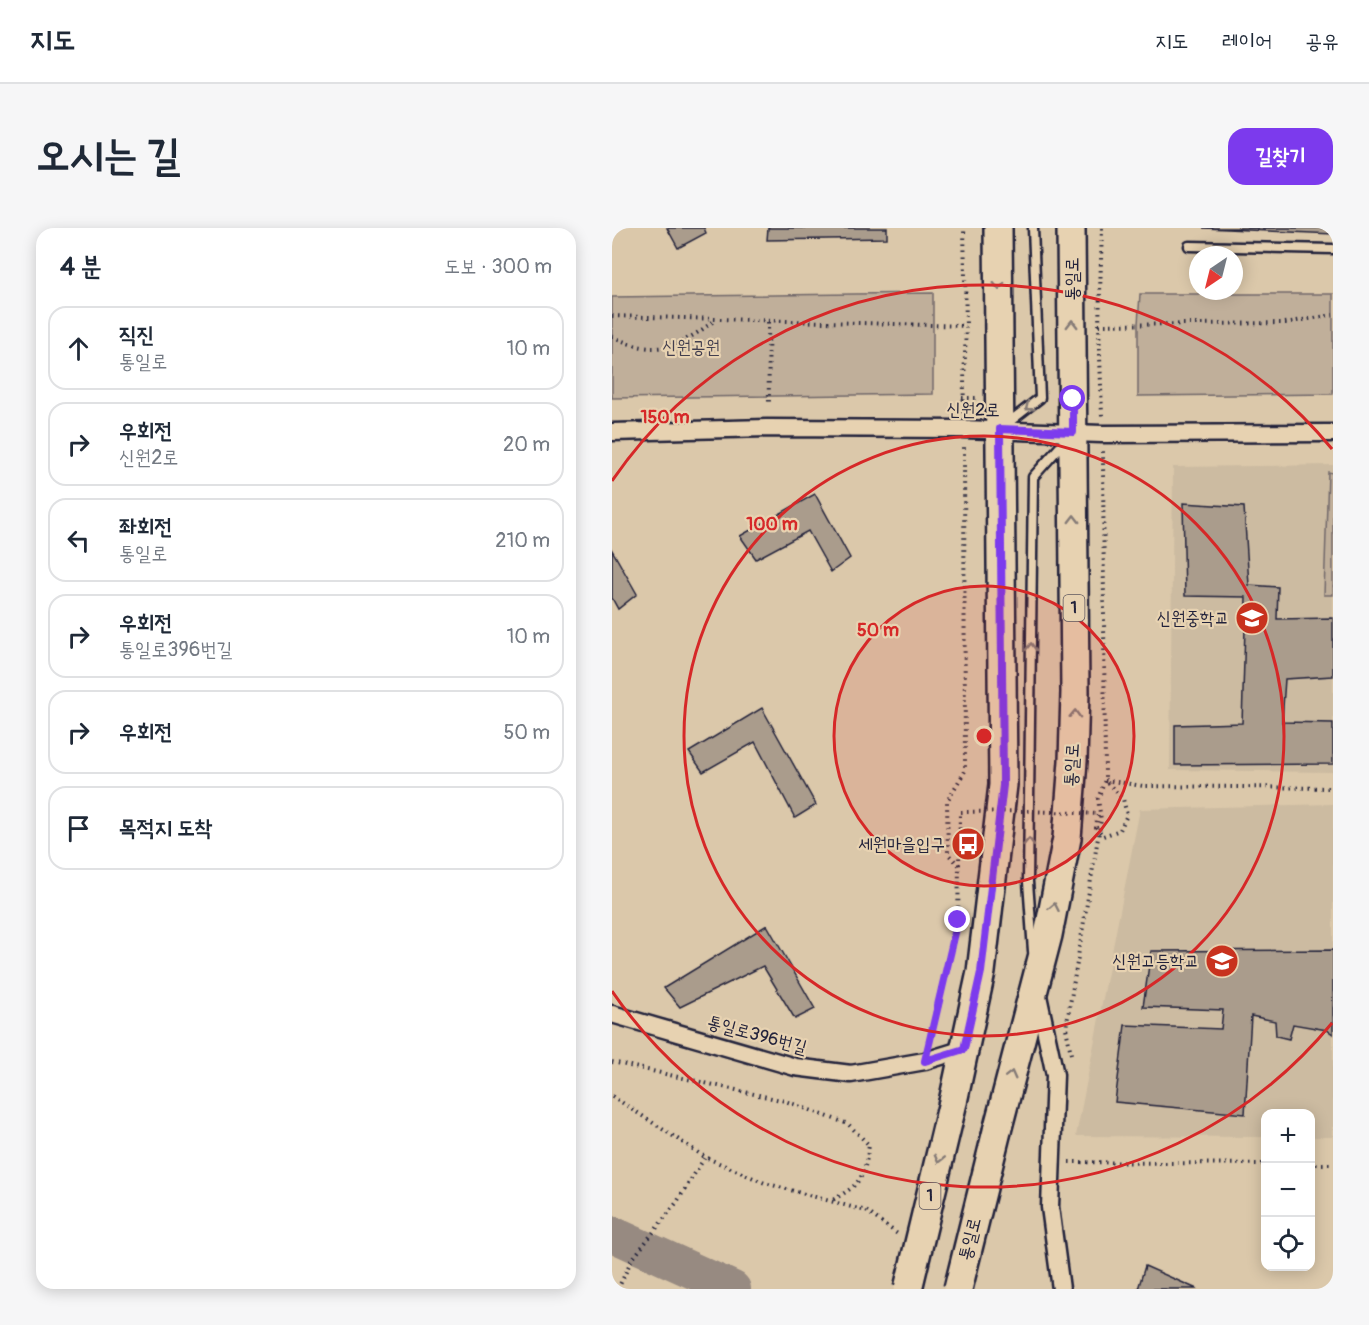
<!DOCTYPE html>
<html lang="ko">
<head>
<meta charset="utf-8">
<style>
	:root { --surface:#fff; --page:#f6f6f7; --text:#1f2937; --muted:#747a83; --line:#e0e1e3; --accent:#7c3aed }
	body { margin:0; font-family:Pangolin,"Poor Story",sans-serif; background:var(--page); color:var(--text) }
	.controls { position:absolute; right:18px; bottom:18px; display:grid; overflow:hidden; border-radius:12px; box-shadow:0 3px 15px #0003 }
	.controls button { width:54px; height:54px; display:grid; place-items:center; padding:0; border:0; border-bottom:2px solid var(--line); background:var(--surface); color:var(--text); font:30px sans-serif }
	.compass { position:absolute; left:577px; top:18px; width:54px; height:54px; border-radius:50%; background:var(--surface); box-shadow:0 3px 15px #0003; rotate:215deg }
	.stop { position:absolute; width:18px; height:18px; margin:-14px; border:4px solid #7c3aed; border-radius:50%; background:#fff }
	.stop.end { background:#7c3aed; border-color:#fff; box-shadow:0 2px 6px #0008 }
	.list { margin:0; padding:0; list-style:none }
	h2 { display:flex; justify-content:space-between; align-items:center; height:78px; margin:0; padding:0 24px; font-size:26px }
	h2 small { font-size:20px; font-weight:400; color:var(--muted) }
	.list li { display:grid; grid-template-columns:39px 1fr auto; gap:18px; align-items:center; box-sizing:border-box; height:84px; margin:0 12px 12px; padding:0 12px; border:2px solid var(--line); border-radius:18px }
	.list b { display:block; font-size:22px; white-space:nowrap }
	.list p { margin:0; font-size:20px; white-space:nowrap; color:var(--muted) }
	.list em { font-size:20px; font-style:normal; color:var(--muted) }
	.icon { flex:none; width:33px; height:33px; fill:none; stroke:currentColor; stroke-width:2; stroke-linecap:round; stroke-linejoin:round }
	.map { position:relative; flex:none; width:721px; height:1061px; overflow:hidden; border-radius:18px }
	header { display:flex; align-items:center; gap:36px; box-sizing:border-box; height:84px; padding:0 30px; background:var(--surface); border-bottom:2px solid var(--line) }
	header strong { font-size:28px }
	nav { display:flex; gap:33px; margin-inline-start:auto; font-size:21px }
	.intro { display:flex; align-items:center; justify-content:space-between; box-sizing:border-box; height:144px; padding:0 36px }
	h1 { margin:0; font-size:42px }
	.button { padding:15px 27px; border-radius:18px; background:var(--accent); color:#fff; font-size:21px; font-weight:700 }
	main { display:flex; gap:36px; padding:0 36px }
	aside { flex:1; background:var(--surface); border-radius:18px; box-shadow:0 3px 15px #0003 }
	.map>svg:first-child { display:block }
</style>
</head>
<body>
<header>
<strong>지도</strong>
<nav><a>지도</a><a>레이어</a><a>공유</a></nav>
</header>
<div class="intro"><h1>오시는 길</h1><a class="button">길찾기</a></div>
<main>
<aside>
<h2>4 분<small>도보 · 300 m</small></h2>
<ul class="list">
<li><svg class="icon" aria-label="ahead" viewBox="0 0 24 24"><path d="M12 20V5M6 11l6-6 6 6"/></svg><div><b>직진</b><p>통일로</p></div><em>10 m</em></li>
<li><svg class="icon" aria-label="right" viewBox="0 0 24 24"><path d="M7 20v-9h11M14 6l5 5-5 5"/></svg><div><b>우회전</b><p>신원2로</p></div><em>20 m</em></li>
<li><svg class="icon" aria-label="left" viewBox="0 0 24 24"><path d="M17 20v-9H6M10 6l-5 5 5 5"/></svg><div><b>좌회전</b><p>통일로</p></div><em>210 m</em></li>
<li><svg class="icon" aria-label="right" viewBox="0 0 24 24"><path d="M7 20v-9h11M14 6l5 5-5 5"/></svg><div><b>우회전</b><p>통일로396번길</p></div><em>10 m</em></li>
<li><svg class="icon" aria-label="right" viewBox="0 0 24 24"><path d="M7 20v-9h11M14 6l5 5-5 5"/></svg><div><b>우회전</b></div><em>50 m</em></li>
<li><svg class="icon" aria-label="arrive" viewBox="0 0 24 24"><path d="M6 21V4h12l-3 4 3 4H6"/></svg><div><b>목적지 도착</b></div></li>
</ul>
</aside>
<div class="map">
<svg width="721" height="1061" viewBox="0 0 721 1061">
	<rect width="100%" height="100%" fill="#dbc8aa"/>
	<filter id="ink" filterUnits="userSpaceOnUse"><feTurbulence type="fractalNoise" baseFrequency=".0167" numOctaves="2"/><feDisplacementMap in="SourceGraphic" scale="12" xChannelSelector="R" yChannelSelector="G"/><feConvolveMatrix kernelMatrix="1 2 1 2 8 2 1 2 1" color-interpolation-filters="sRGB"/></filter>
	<g filter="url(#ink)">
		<path fill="#ccbba1" d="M721 237V544L558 542 561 239Z
			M721 576V909H699L698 886H654L653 909 464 908 528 581Z"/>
		<path fill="#c0af9a" stroke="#71686a" stroke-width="1.5" d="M321 65V166L0 170V69Z
			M528 66H721V166L526 168V96Z
			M716 244 721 245V367H712Z"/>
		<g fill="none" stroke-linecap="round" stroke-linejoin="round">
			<path stroke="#978a81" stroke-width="36" d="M0 1006 121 1061"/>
		</g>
		<path fill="#aa9c8c" stroke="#22223b" stroke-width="1.5" d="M55 0H92L94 5 66 20Z
			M156 0H275V10L155 12Z
			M591 0H721V6L615 1Z
			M203 266 238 330 219 344 196 303 144 331 128 308Z
			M571 275 632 279 637 357 666 359 665 391 721 390V448L673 451 670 494 721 495V536L563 537V497L630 495 634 369 573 368Z
			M0 322 25 366 6 381 0 370Z
			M150 480 204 577 183 590 143 514 91 544 77 524Z
			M155 697 203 781 183 791 151 738 68 779 52 760Z
			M721 722V806L715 802 681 796 677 811 664 808 663 793 639 788 633 886 503 874 513 797 609 801 611 782 531 779 539 723Z
			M533 1038 585 1061H526Z"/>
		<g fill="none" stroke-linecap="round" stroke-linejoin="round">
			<g stroke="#22223b" stroke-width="13">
				<path id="service" d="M577 18 721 21
					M392 198 428 170 421 0
					M421 723 416 654 421 249 454 212"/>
			</g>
			<g stroke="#22223b" stroke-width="21">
				<path id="minor" d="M0 204 155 200 351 201 490 206 721 205
					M425 763 443 847 438 979 449 1061
					M0 786 183 839 239 846 313 833 352 821"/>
			</g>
			<g stroke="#22223b" stroke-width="32">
				<path id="primary" d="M341 874 369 744 391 557 386 0
					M385 903 436 707 455 610 461 533 463 464 459 0"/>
			</g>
			<path stroke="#22223b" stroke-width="4" stroke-dasharray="1.5 4.5" stroke-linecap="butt" d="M490 0 487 97 490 188
				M0 88 354 98
				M156 94 157 178
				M487 97 673 95 721 87
				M0 108C43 130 67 120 103 92
				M350 170H366
				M351 185 354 98 352 0
				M493 552 531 558 721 560
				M318 814 346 692 347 637 336 626 335 573 353 543 352 217
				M459 826 454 800 489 592 486 571 493 552 491 223
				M0 834 173 873 236 896 257 917C252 951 249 956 219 973
				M0 868 93 929 153 955 254 983 287 1007
				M457 934 654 936
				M698 936H721
				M6 1061 19 1033 65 974 93 929"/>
			<use href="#service" stroke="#e7d2b1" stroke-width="8"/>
			<use href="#minor" stroke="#e7d2b1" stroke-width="16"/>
			<use href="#primary" stroke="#e7d2b1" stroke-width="27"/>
			<g stroke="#22223b" stroke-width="32" stroke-linecap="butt">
				<path id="primary-bridge" d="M296 1061 341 874
					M346 1061 385 903"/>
			</g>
			<path stroke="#22223b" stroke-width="4" stroke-dasharray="1.5 4.5" stroke-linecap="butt" d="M347 637 348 584 417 583 486 586 484 599 491 608 508 602 515 587 511 571 493 552"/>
			<use href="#primary-bridge" stroke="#e7d2b1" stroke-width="27"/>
		</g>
		<defs><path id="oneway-chevron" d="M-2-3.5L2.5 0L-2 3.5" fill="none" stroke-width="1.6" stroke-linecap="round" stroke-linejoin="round" transform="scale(1.5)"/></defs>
		<g stroke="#847a76">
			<use href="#oneway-chevron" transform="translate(387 58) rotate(89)"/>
			<use href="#oneway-chevron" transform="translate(460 96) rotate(-90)"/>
			<use href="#oneway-chevron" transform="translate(417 179) rotate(142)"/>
			<use href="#oneway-chevron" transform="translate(462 291) rotate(-90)"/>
			<use href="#oneway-chevron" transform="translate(419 419) rotate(-89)"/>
			<use href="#oneway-chevron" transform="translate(463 486) rotate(-88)"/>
			<use href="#oneway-chevron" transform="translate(417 614) rotate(-89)"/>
			<use href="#oneway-chevron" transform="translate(442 679) rotate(-79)"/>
			<use href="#oneway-chevron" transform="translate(399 847) rotate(-76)"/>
			<use href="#oneway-chevron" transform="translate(327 931) rotate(104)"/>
		</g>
	</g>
	<g fill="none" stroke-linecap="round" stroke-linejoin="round" filter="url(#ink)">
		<path stroke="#7c3aed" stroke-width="8" d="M346 692 313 833 352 821 369 744 391 557 388 201 461 204V171"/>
	</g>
	<circle cx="372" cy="508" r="150" fill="#d62828" fill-opacity=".12"/>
	<g fill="none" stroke="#d62828" stroke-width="3">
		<circle cx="372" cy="508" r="150"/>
		<circle cx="372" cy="508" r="300"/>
		<path d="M720 795A451 451 0 0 1 0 763M0 253A451 451 0 0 1 720 221"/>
	</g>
	<defs>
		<g id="school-disc" transform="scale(1.725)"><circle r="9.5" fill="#c8321e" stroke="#e7d2b1"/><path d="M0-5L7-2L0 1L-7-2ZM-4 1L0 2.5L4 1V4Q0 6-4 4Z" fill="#fff"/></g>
		<g id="bus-disc" transform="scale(1.725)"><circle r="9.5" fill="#c8321e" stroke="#e7d2b1"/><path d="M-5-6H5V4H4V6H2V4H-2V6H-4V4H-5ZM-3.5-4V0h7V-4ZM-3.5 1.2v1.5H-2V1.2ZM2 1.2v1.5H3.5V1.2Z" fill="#fff"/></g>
	</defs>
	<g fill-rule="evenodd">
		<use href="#school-disc" x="640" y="390"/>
		<use href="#bus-disc" x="356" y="616"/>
		<use href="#school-disc" x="610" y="733"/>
	</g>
	<g text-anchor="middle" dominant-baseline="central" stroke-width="4.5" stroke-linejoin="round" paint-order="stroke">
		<g fill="#e7d2b1" stroke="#5d575e" stroke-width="1.5">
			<rect x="451.5" y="367" width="21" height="26" rx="4.5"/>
			<rect x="307.5" y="955" width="21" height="26" rx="4.5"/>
		</g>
		<g font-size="16" font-weight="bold" fill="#22223b">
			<text x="462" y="380">1</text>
			<text x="318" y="968">1</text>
		</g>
		<g font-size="18" fill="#22223b" stroke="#e7d2b1">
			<text transform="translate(460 51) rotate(-90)">통일로</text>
			<text transform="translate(361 182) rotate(1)">신원2로</text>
			<text transform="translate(460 537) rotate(-87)">통일로</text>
			<text transform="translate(145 807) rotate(15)">통일로396번길</text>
			<text transform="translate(358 1011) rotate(-76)">통일로</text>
		</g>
		<g font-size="18" fill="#423e4e" stroke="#e7d2b1">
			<text x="79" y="119">신원공원</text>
		</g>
		<g font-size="18" fill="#22223b" stroke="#e7d2b1" text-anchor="end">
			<text x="617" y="390">신원중학교</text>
			<text x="333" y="616">세원마을입구</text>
			<text x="587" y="733">신원고등학교</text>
		</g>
	</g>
	<circle cx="372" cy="508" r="9" fill="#d62828" stroke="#e7d2b1" stroke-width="3"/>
	<g font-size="18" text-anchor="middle" font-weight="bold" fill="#d62828" stroke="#e7d2b1" stroke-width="4.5" stroke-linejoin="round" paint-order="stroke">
		<text x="53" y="195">150 m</text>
		<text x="160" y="302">100 m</text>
		<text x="266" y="408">50 m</text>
	</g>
</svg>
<div class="controls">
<button>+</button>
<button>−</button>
<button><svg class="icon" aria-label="locate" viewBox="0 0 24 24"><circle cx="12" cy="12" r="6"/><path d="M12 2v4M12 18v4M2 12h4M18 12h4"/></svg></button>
</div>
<svg class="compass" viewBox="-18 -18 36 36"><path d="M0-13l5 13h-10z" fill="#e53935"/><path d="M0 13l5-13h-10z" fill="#747a83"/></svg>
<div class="stop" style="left:461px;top:171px"></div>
<div class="stop end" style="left:346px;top:692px"></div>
</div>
</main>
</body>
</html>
